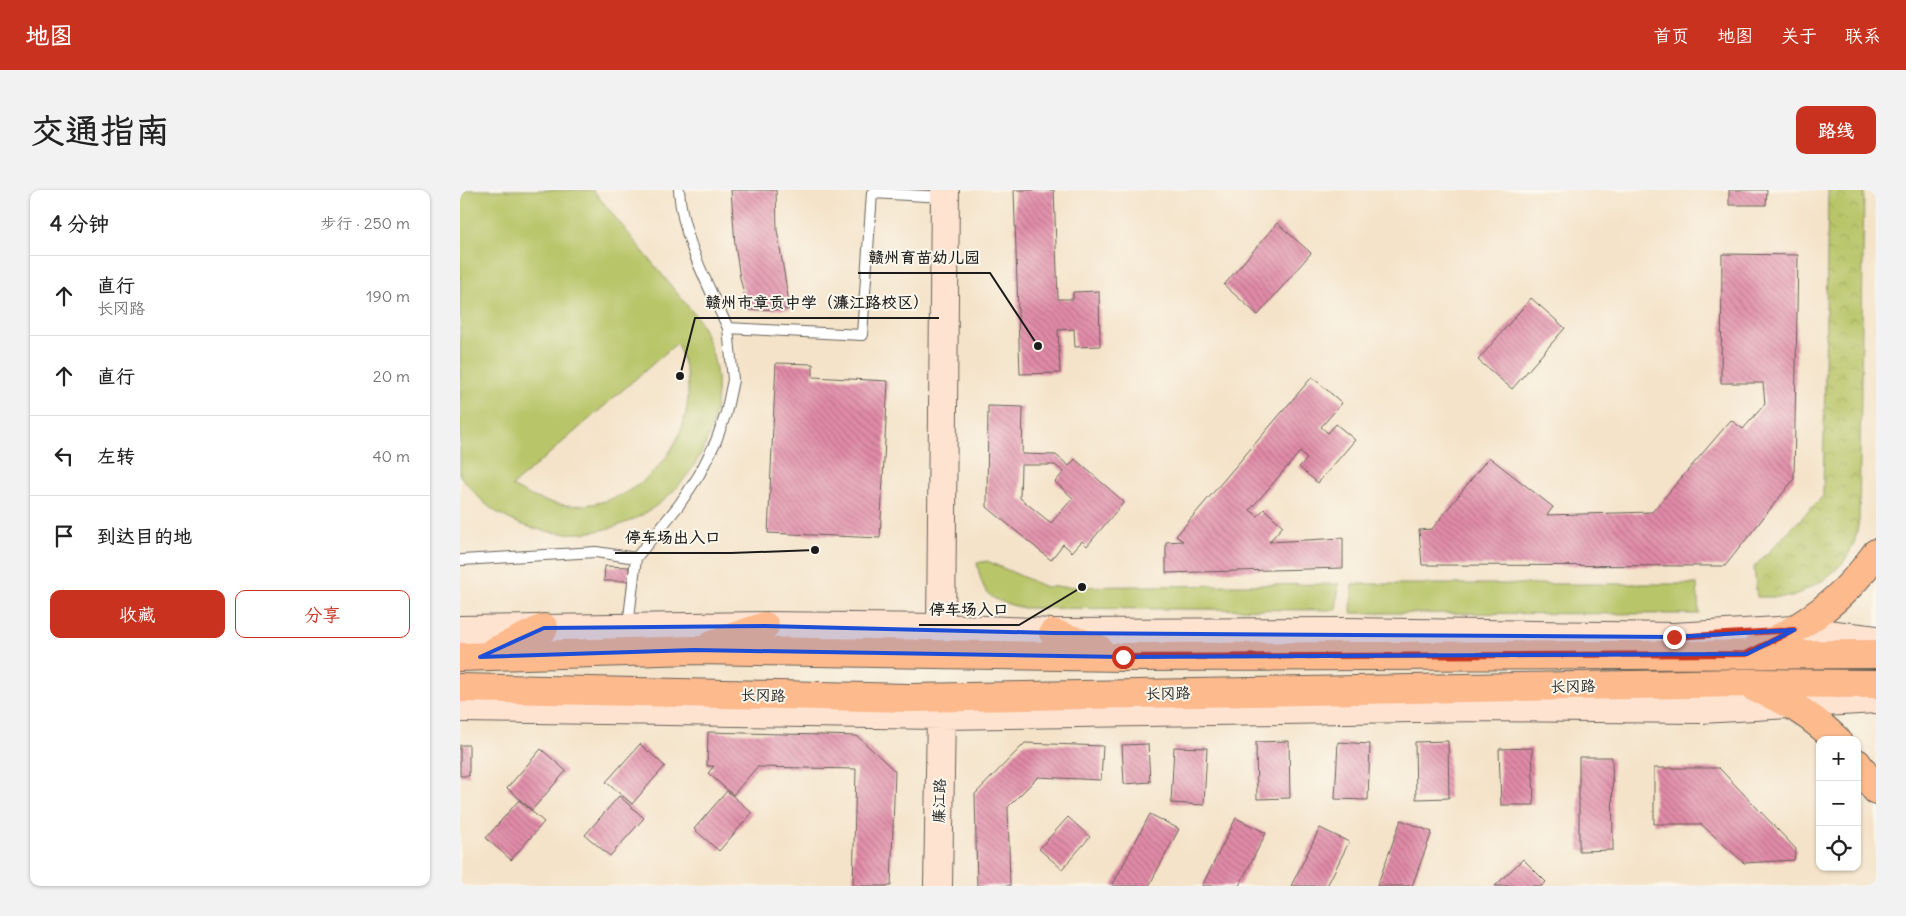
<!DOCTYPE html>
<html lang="zh">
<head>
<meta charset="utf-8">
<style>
	:root { --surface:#fff; --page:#f2f2f2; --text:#222; --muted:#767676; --line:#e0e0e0; --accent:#c8321e }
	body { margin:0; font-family:Delius,"LXGW WenKai TC",sans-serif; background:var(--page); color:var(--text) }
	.controls { position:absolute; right:15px; bottom:15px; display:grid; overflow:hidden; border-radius:10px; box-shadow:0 1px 4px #0004 }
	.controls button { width:45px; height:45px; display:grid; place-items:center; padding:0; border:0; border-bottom:1px solid var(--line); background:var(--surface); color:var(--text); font:25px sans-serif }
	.stop { position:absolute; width:15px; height:15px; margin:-11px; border:4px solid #c8321e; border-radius:50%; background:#fff }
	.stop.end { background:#c8321e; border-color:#fff; box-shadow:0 1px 5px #0008 }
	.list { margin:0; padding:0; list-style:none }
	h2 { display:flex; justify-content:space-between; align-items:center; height:65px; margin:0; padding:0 20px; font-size:21px }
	h2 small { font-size:16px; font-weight:400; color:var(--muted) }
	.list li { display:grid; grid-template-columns:32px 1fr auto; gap:15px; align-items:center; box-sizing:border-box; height:80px; padding:0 20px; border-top:1px solid var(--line) }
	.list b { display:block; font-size:19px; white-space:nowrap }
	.list p { margin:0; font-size:16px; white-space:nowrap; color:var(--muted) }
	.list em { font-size:16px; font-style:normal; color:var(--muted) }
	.actions { display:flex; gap:10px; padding:15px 20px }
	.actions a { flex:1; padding:11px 0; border:1px solid var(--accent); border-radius:10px; text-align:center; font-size:18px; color:var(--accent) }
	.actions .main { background:var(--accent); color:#fff }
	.icon { flex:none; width:28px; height:28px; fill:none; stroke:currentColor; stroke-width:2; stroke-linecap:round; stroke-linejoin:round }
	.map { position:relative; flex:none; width:1416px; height:696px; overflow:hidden; border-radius:10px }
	header { display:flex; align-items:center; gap:30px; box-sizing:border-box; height:70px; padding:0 25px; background:var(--accent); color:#fff }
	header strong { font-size:24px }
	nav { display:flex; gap:28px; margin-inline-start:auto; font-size:18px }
	.intro { display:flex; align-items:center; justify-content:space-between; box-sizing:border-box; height:120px; padding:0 30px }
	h1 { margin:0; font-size:35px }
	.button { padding:12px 22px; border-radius:10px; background:var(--accent); color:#fff; font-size:18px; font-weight:700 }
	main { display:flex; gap:30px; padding:0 30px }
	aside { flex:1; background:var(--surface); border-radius:10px; box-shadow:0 1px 4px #0004 }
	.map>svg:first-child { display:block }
</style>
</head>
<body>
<header>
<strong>地图</strong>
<nav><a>首页</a><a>地图</a><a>关于</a><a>联系</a></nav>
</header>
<div class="intro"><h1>交通指南</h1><a class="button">路线</a></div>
<main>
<aside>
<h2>4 分钟<small>步行 · 250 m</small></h2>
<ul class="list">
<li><svg class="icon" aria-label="ahead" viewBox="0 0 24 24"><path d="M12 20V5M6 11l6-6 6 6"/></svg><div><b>直行</b><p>长冈路</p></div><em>190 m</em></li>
<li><svg class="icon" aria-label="ahead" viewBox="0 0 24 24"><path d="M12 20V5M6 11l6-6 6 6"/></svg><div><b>直行</b></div><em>20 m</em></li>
<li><svg class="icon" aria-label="left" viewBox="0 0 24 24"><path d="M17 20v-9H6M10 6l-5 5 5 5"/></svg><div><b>左转</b></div><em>40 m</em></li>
<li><svg class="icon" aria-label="arrive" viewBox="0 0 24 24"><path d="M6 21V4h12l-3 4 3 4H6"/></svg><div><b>到达目的地</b></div></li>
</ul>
<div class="actions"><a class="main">收藏</a><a>分享</a></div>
</aside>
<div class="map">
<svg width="1416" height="696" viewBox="0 0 1416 696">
	<defs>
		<pattern id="park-crowns" width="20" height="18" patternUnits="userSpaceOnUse" patternTransform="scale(1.25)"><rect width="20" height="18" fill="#b8c567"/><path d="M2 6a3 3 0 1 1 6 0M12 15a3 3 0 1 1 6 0" fill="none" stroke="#9ea959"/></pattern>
		<pattern id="building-back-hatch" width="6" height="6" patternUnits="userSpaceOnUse" patternTransform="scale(1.25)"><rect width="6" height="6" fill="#e18ba8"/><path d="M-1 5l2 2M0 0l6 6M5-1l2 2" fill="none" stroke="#b67188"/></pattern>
	</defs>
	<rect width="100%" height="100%" fill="#fbf7ec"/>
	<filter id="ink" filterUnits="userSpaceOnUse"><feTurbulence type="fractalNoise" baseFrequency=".02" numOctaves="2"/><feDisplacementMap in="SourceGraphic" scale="10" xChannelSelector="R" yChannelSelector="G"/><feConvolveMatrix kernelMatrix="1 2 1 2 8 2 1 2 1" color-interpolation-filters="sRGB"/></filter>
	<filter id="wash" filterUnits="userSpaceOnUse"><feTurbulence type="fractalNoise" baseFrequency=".0096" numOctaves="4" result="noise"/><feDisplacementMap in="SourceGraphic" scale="20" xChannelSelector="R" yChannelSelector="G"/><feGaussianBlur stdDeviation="1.12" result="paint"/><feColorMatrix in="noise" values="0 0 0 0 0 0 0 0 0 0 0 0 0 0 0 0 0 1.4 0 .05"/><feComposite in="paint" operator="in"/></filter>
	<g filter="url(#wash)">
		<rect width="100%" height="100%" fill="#f4e3c9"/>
		<path fill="#b8c567" stroke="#6a7042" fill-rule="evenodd" d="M0 0H133L239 130C248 148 255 167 257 188 262 268 199 340 118 343 89 345 60 337 35 321 21 312 11 298 0 286ZM217 153C221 164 225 174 227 186 237 256 176 321 105 315 86 313 69 306 52 296Z
			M527 371 586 397 879 394 876 420 563 418C529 409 524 408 517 373Z
			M892 394H1237L1239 424 891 423Z"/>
		<path fill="url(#park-crowns)" stroke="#6a7042" d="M1368 0H1404L1399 331 1394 354 1383 373 1364 390 1332 407H1297L1294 377 1363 306Z"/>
		<g id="blocks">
			<path fill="url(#building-back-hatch)" fill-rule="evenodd" d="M271 0H316L317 40 330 119 288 120 280 88 275 55Z
				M554 0H594L598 109H613V102L639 101 640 156 615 157 614 139 598 140 600 183 560 184Z
				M1269 0H1307L1306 15H1269Z
				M817 33 851 63 798 125 764 95Z
				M1262 64 1338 65 1334 289 1265 376 962 375 959 340 972 339 1029 267 1093 317 1087 325 1192 322 1271 230 1283 239 1305 214 1303 193H1261Z
				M1071 108 1105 138 1052 199 1018 170Z
				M316 173 353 174V187L428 191 420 348 308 343Z
				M852 187 882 213 861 237 868 243 876 234 895 250 858 293 839 277 847 269 840 262 790 320 798 326 804 319 823 336 809 352 883 348V378L706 383V352L723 351 716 346Z
				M528 216 563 217 562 264 596 265 609 276 615 269 664 312 627 356 622 351 612 362 603 354 591 370 527 317ZM561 275H595L604 282 595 292 613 308 591 333 560 308Z
				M145 376 169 377 168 391H144Z
				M248 542 397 546 435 581 431 696H393L396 579 297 577 273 605 248 583 254 576H247Z
				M829 551 830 608 797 609 796 552Z
				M988 551 989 608 956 609 955 552Z
				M878 552 910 554 908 610 875 609Z
				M565 553 643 556 641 590 578 587 548 617 550 696H517L515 604Z
				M180 554 205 576 172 614 146 592Z
				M688 554 690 592 664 594 662 555Z
				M0 555H9V586H0Z
				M714 557 747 558 744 615 711 613Z
				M1072 558 1074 615H1041L1039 559Z
				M81 559 106 581 72 620 47 598Z
				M1119 567H1152L1153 660 1119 661Z
				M1194 578H1259L1336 659 1334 670 1284 673 1241 634H1194Z
				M267 601 292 623 259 661 234 639Z
				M159 606 184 628 150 666 125 645Z
				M59 610 84 632 51 670 26 648Z
				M690 624 719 639 689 696H652Z
				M608 627 630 647 602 679 579 659Z
				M776 628 806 643 779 696H742Z
				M941 630 972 642 952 696H917Z
				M860 638 889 652 867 696H831Z
				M1063 669 1086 692 1082 696H1035Z"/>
		</g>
	</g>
	<g filter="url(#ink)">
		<use href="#blocks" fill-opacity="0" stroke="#686259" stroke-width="1"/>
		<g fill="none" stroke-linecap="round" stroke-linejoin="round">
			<g stroke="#686259" stroke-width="12">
				<path id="lane" d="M219 0C222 48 248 95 268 138L402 145 412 3 484 7
					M2 370 136 362 176 368
					M168 436 176 368 219 315 239 285 256 251 266 223 273 190 268 138"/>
			</g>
			<g stroke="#686259" stroke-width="30">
				<path id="secondary" d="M481 438 485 0
					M0 440 305 436 481 438 593 443 885 442 1214 447 1334 440 1416 450
					M0 518 481 525 1019 517 1241 519 1416 509
					M478 696 481 525"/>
			</g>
			<g stroke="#686259" stroke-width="30">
				<path id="primary" d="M593 443 638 458
					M252 454 305 436
					M1294 460C1343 439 1386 407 1416 363
					M33 462 84 438
					M0 467 234 460 663 467 1416 464
					M0 498 450 508 1284 493 1416 494
					M1295 498C1325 509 1353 527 1377 550
					M1397 573 1416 600"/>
			</g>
			<use href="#lane" stroke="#fff" stroke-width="10"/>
			<use href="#secondary" stroke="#fee3d1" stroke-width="28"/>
			<use href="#primary" stroke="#fcba8d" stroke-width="28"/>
		</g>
	</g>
	<g fill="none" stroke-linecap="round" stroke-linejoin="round" filter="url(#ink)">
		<path stroke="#c8321e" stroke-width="6" d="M663 467 1286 464 1334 440 1214 447"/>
	</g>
	<path fill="#1d4ed8" fill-opacity="0.2" stroke="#1d4ed8" stroke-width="4" stroke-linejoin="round" d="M305 436 593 443 1214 447 1334 440 1287 464 663 467 234 460 20 467 84 438Z"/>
	<g text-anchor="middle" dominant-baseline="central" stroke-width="4" stroke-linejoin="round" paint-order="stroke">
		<g font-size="15" fill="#1c1c1c" stroke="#fbf7ec">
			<text transform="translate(1113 496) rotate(-1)">长冈路</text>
			<text transform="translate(708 503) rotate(-1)">长冈路</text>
			<text transform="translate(303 505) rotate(1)">长冈路</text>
			<text transform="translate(479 611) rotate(-89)">廉江路</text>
		</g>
	</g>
	<path fill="none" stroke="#1c1c1c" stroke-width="2" d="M578 156L530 83H398M220 186L235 128H479M355 360L271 363H155M622 397L559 435H459"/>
	<g fill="#1c1c1c" stroke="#fbf7ec" stroke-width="2">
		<circle cx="578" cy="156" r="5"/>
		<circle cx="220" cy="186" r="5"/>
		<circle cx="355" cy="360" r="5"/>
		<circle cx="622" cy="397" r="5"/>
	</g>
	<g font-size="16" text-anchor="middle" font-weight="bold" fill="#1c1c1c" stroke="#fbf7ec" stroke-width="4" stroke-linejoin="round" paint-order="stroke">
		<text x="464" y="73">赣州育苗幼儿园</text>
		<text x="357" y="118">赣州市章贡中学（濂江路校区）</text>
		<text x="213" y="353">停车场出入口</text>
		<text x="509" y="425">停车场入口</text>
	</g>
</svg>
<div class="controls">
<button>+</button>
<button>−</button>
<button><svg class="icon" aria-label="locate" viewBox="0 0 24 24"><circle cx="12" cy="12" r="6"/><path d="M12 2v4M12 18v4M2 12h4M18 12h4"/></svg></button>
</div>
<div class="stop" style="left:663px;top:467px"></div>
<div class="stop end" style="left:1214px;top:447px"></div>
</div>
</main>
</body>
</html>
